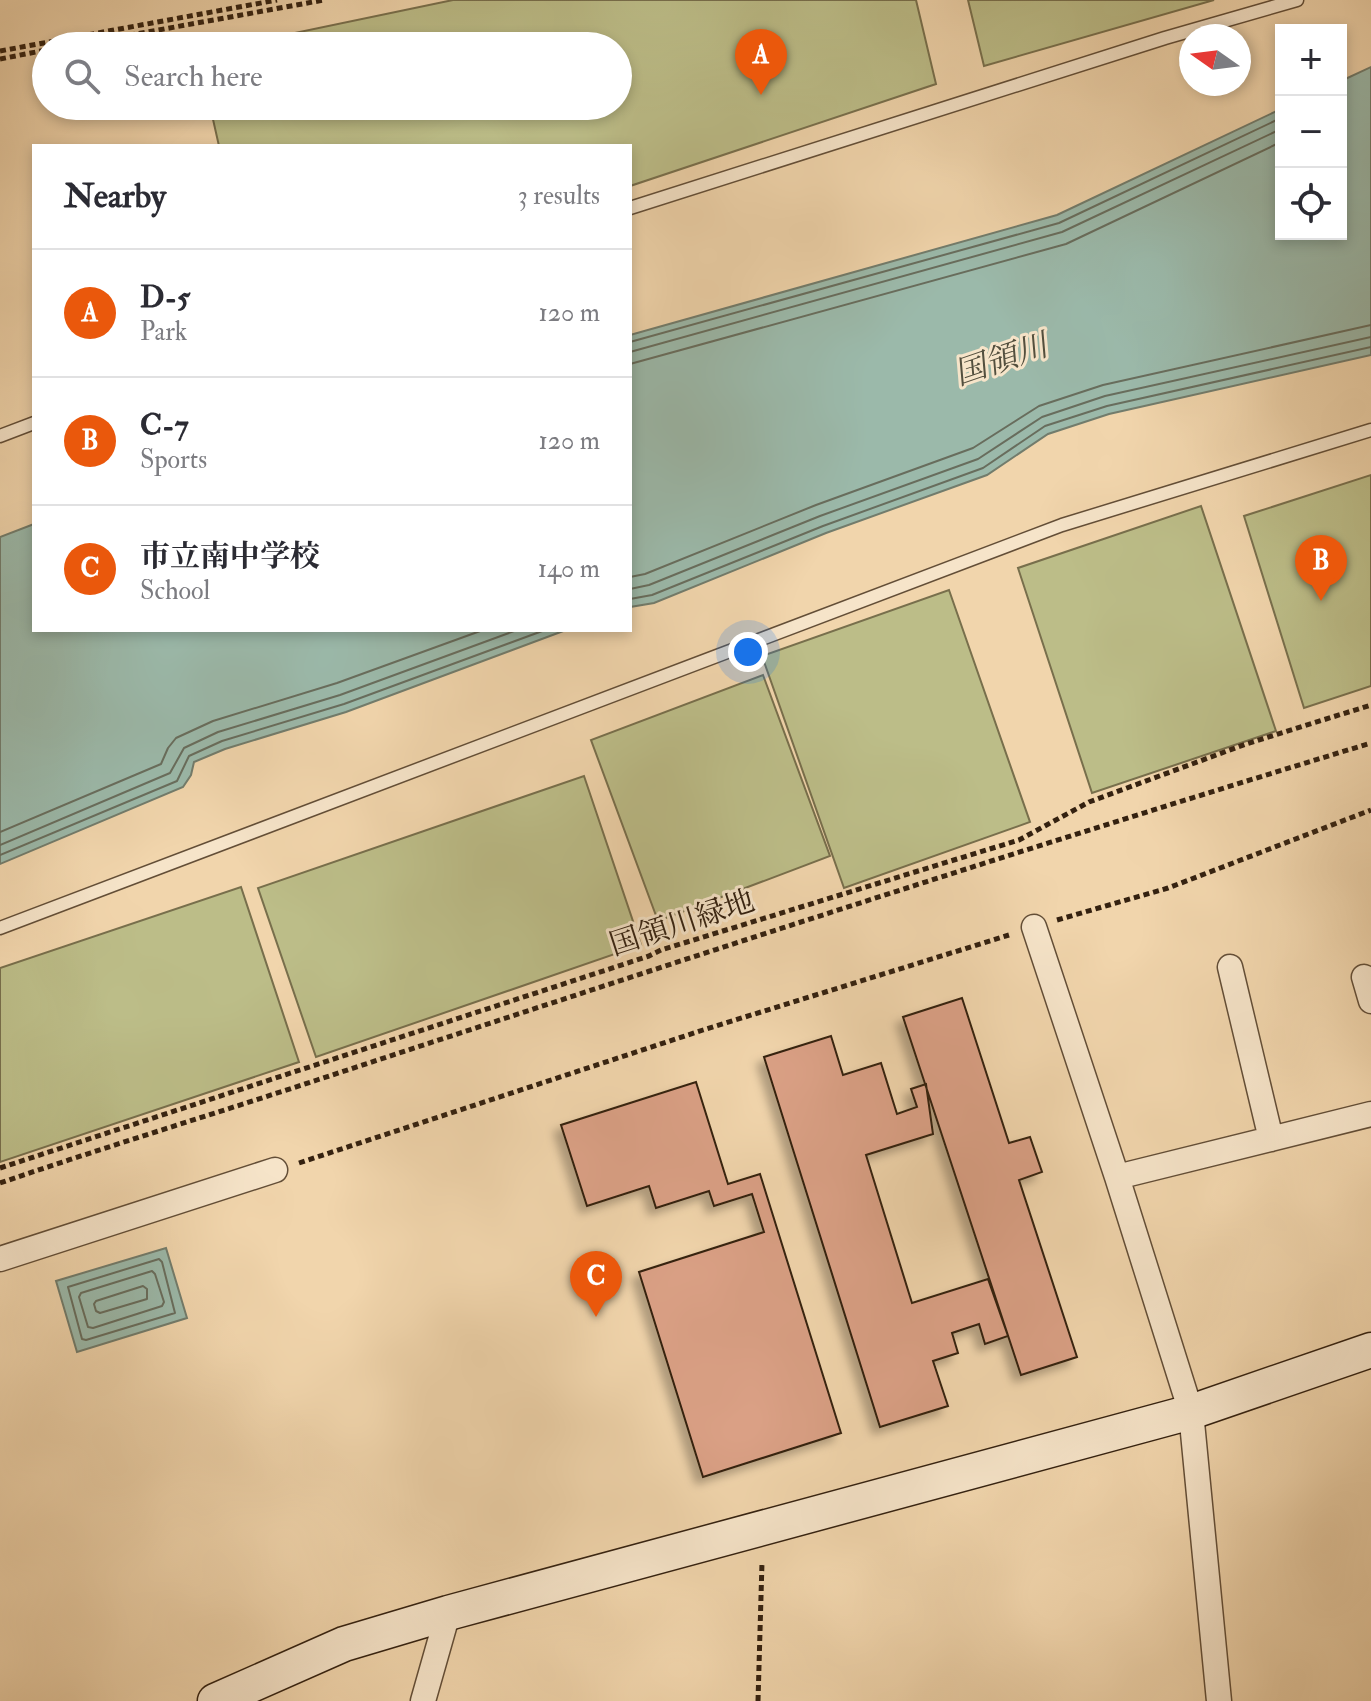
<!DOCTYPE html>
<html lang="en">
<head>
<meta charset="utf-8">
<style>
	:root { --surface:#fff; --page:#f7f7f7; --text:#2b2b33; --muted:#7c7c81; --line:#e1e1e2; --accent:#ea580c }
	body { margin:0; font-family:"IM FELL Double Pica","Noto Serif JP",serif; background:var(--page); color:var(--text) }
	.controls { position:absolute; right:24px; top:24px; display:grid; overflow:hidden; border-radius:0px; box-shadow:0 4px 12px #0003 }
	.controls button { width:72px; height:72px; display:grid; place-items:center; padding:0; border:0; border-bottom:2px solid var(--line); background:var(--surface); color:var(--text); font:40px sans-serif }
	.compass { position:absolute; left:1179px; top:24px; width:72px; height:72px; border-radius:50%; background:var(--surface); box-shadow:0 4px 12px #0003; rotate:284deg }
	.you { position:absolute; left:748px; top:652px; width:28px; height:28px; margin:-20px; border:6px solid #fff; border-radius:50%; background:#1a73e8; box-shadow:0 0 0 12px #1a73e833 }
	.badge { display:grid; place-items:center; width:52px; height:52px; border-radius:50%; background:var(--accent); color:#fff; font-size:26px; font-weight:700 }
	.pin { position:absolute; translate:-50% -66px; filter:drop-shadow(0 2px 4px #0008) }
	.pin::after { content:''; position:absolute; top:42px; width:28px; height:24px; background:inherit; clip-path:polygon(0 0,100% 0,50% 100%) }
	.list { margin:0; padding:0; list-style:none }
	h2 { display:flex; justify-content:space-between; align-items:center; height:104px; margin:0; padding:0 32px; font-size:34px }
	h2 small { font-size:26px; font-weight:400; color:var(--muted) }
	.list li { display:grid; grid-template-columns:52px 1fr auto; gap:24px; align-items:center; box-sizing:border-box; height:128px; padding:0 32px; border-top:2px solid var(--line) }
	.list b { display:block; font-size:30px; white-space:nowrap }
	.list p { margin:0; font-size:26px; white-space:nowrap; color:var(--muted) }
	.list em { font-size:26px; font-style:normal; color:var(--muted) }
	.icon { flex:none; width:44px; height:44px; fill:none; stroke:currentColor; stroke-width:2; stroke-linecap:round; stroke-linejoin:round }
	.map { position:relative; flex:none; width:1371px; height:1701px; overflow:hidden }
	.search { position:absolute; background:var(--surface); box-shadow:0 4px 12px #0003; left:32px; top:32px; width:600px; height:88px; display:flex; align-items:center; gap:20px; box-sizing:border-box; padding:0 28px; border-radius:44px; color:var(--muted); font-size:30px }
	.panel { position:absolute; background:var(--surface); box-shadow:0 4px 12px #0003; left:32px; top:144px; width:600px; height:488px; border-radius:0px }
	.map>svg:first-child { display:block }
</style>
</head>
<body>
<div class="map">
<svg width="1371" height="1701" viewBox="0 0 1371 1701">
	<defs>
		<filter id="shadow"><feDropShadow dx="-7" dy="7" stdDeviation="4" flood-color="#0004"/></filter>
	</defs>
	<rect width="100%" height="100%" fill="#f1d5ac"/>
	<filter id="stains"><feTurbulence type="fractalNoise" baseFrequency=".0025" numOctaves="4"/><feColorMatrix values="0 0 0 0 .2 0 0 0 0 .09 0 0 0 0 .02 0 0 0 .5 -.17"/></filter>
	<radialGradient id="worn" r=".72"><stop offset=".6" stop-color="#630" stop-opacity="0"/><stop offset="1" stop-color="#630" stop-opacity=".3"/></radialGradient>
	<path fill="#bcbd88" stroke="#786f4c" stroke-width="2" d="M453 0H916L936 84 630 186V146H219L210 106H618V46H232Z
		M968 0H1214L984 66Z
		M1371 475V686L1304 708 1244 516Z
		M1201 506 1276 731 1092 793 1018 568Z
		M949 590 1030 822 844 888 762 656Z
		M763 675 830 856 658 921 591 740Z
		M584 776 641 945 316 1057 258 888Z
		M241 887 299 1062 0 1162V968Z"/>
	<path fill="#9bb9aa" stroke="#727c6c" stroke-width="2" d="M1371 67V355L1109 414 1048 434 987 475 826 533 654 603 630 607V335L1057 215 1281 109V234H1341V81Z
		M34 524V630H566L346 712 225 749 194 762 191 775 183 787 0 864V537Z
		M166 1248 187 1318 77 1352 56 1281Z"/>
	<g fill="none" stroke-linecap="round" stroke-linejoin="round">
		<path stroke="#686d5d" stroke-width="2" d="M630 342 1059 223 1281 118
			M630 352 1062 232 1281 129
			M630 364 1066 244 1281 142
			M630 577 645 574 816 505 973 448 1039 406 1103 385 1371 325
			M630 589 649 585 820 516 978 459 1042 417 1105 396 1371 337
			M630 599 652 595 823 526 983 468 1045 426 1107 406 1371 347
			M0 832 161 764 168 748 176 738 213 721 337 683 483 630
			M0 845 170 773 184 748 218 732 340 695 517 630
			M0 855 177 781 189 756 222 741 344 704 545 630
			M159 1259 162 1262 175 1313 86 1340 82 1339 68 1287Z
			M152 1271 155 1274 164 1302 162 1306 93 1328 88 1327 79 1297 81 1293Z
			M143 1286 147 1289V1299L100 1313 96 1311 94 1304 96 1301Z"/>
	</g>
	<path fill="#daa085" stroke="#342110" stroke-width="2" filter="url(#shadow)" d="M962 998 1009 1143 1030 1137 1042 1172 1019 1180 1077 1357 1021 1375 903 1017Z
		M831 1036 843 1075 881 1063 897 1114 917 1107 911 1089 926 1084 933 1134 866 1155 912 1303 988 1279 1008 1336 985 1344 979 1324 952 1333 958 1353 933 1361 948 1406 880 1427 764 1057Z
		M696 1082 728 1184 760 1174 841 1433 703 1477 639 1272 764 1232 752 1194 714 1206 709 1191 656 1208 649 1186 587 1206 561 1125Z"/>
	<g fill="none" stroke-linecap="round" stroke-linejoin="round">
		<g stroke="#634e37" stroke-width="15">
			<path id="lane" d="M630 208 1165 38 1297 0
				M0 436 34 423
				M0 928 1062 525 1371 430"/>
		</g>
		<g stroke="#634e37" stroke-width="27">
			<path id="street" d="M1034 927 1117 1177 1371 1114
				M1230 967 1271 1139
				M1364 977 1371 1001
				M1117 1177 1191 1412 1219 1701
				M0 1259 275 1170
				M423 1701 448 1613"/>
		</g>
		<g stroke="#342110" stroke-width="37">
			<path id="secondary" d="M215 1701 344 1644 448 1613 1191 1412 1371 1350"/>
		</g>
		<path stroke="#342110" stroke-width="5" stroke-dasharray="6 4" stroke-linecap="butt" d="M70 46 324 0
			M0 51 277 0
			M0 59 46 50
			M1057 920 1168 888 1371 810
			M299 1163 703 1030 1009 935
			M0 1168 649 956 661 950 1019 840 1089 802 1246 744 1371 705
			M0 1183C105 1147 211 1115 317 1080 667 965 1018 850 1371 743
			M758 1701 762 1562"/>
		<use href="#lane" stroke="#f6e4c9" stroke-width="12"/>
		<use href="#street" stroke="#f6e4c9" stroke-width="24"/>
		<use href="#secondary" stroke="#f6e4c9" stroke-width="34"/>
	</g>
	<g text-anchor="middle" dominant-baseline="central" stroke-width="6" stroke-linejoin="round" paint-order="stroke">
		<g font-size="30" fill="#342110" stroke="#f6e4c9">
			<text transform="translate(682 923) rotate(-18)">国領川緑地</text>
		</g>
		<g font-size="32" font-style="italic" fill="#534f3e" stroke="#f6e4c9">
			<text transform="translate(1001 360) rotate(-19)">国領川</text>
		</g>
	</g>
	<rect width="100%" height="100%" filter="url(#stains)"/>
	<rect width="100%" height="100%" fill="url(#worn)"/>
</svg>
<div class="controls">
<button>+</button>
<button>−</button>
<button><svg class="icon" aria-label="locate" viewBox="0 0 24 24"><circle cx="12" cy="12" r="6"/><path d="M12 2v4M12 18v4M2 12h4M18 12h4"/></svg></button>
</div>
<svg class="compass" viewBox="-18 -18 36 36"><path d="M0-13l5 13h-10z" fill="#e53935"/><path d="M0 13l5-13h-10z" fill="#7c7c81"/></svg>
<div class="you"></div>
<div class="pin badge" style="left:761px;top:95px">A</div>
<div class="pin badge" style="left:1321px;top:601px">B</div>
<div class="pin badge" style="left:596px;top:1317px">C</div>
<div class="search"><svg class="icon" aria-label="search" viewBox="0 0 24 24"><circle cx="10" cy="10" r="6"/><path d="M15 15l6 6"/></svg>Search here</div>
<section class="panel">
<h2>Nearby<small>3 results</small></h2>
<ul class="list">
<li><span class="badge">A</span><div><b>D-5</b><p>Park</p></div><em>120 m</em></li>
<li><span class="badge">B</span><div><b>C-7</b><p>Sports</p></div><em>120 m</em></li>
<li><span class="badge">C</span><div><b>市立南中学校</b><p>School</p></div><em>140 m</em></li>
</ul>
</section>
</div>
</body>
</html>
